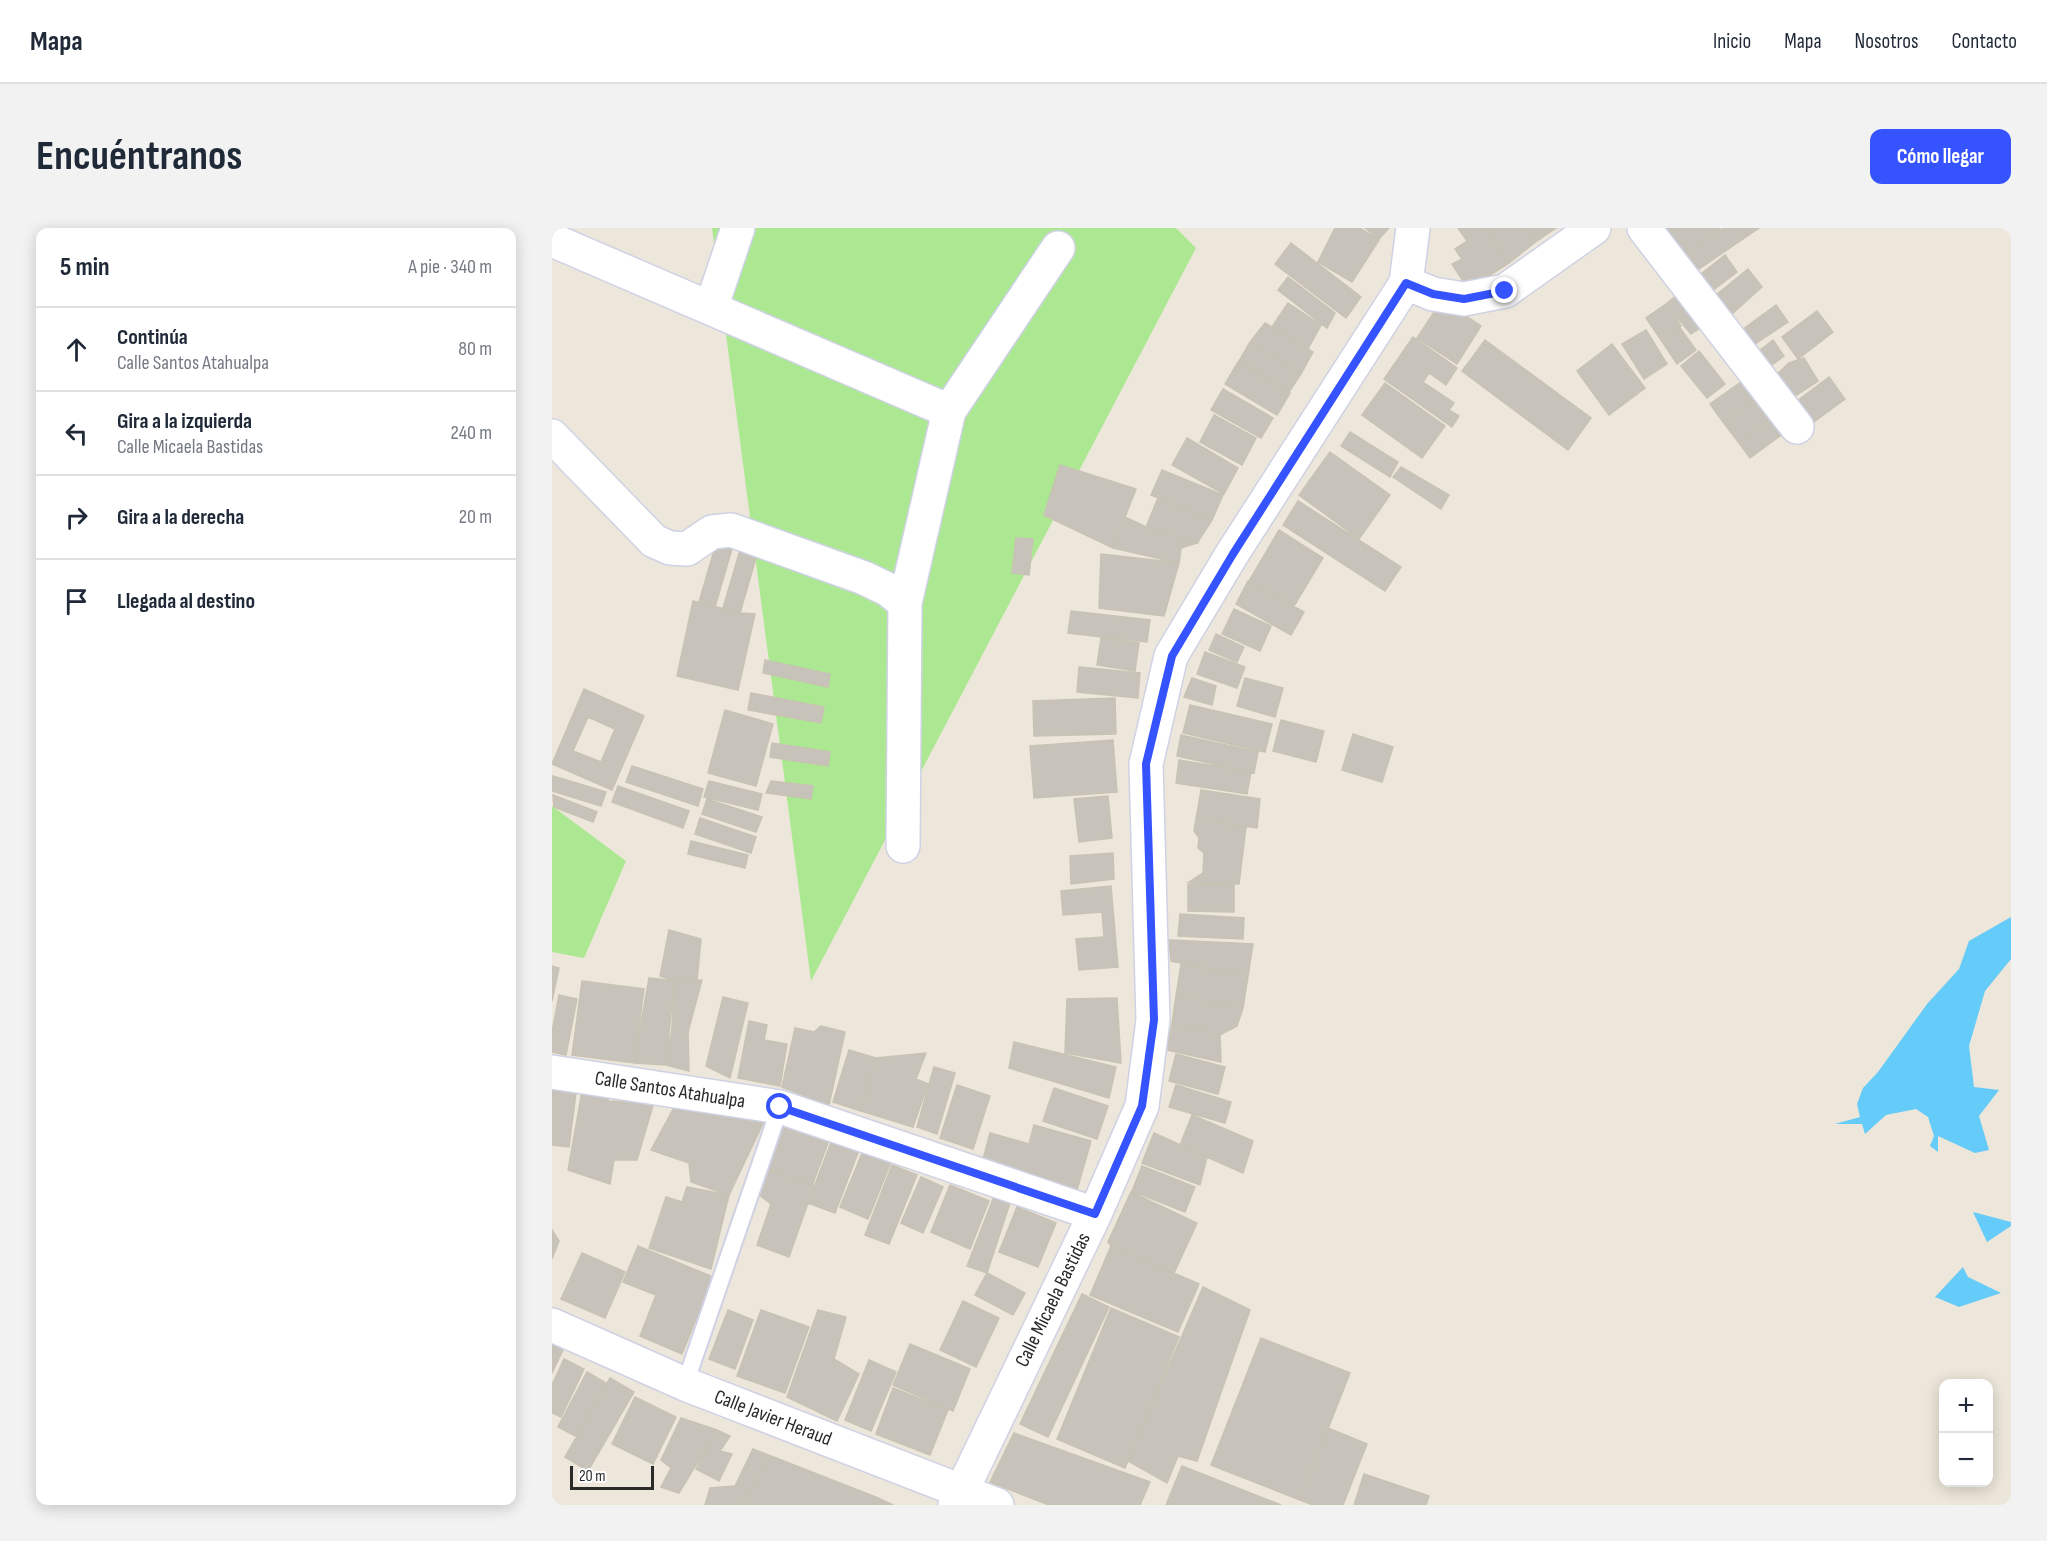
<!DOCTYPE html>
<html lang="es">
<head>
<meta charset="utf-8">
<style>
	:root { --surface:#fff; --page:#f2f2f3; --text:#1f2937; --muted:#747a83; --line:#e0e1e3; --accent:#3553ff }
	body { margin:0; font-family:"Sofia Sans Condensed",sans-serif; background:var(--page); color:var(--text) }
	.controls { position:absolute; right:18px; bottom:18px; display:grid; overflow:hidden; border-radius:12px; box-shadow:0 3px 15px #0003 }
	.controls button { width:54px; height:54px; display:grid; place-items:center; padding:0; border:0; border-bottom:2px solid var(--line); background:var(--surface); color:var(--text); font:30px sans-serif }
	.scale { position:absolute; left:18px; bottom:15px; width:84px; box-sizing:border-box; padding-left:6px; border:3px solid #2a2a2a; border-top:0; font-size:16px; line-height:21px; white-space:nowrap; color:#2a2a2a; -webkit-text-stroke:4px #fff; paint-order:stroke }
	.stop { position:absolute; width:18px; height:18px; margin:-14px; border:4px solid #3553ff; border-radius:50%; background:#fff }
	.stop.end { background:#3553ff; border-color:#fff; box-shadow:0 2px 6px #0008 }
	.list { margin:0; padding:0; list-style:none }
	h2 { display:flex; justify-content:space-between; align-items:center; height:78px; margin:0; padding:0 24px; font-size:26px }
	h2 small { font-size:20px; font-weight:400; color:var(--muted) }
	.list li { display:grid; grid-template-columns:39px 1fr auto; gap:18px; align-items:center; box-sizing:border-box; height:84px; padding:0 24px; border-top:2px solid var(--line) }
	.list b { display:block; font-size:22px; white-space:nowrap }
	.list p { margin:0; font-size:20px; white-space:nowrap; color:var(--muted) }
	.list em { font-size:20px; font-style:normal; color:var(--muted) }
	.icon { flex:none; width:33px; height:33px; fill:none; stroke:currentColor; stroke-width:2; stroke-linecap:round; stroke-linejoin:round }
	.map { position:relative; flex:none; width:1459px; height:1277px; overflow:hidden; border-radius:12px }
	header { display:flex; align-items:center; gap:36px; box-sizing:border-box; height:84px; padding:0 30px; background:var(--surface); border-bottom:2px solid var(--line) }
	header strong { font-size:28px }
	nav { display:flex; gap:33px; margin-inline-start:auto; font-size:21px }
	.intro { display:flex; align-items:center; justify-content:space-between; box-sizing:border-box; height:144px; padding:0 36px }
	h1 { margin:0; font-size:42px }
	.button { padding:15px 27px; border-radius:12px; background:var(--accent); color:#fff; font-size:21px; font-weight:700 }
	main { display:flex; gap:36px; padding:0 36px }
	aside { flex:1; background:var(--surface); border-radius:12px; box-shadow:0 3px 15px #0003 }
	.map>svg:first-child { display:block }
</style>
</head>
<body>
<header>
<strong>Mapa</strong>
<nav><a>Inicio</a><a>Mapa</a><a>Nosotros</a><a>Contacto</a></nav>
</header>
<div class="intro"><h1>Encuéntranos</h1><a class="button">Cómo llegar</a></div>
<main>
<aside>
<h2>5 min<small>A pie · 340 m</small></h2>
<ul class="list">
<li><svg class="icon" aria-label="ahead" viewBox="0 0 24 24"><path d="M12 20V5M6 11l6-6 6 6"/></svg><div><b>Continúa</b><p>Calle Santos Atahualpa</p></div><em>80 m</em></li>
<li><svg class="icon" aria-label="left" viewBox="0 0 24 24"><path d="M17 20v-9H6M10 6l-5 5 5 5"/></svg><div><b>Gira a la izquierda</b><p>Calle Micaela Bastidas</p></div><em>240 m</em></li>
<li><svg class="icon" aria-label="right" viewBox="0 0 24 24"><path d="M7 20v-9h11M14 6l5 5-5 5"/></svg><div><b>Gira a la derecha</b></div><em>20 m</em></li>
<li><svg class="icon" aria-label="arrive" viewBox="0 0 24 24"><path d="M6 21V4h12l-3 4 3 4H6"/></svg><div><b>Llegada al destino</b></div></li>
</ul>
</aside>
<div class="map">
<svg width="1459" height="1277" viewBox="0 0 1459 1277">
	<rect width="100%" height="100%" fill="#ede6da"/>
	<path fill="#ace892" d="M160 0H624L644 20 259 753Z
		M0 578 74 633 32 730 0 724Z"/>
	<path fill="#65cbf8" d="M1459 689V731L1433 763 1417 818 1422 859 1447 862 1427 888 1437 922 1423 925 1386 908V924L1378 918 1382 908 1376 889 1364 881 1334 887 1313 906 1310 896H1283L1308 889 1305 876 1311 860 1326 844 1375 776 1407 741 1417 713Z
		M1421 984 1459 994V998L1435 1014Z
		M1411 1039 1416 1049 1449 1065 1407 1079 1383 1069Z"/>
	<path fill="#c8c3ba" stroke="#c8c2b4" stroke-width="1.5" fill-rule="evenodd" d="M783 0H808L827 12 800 54 766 34Z
		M813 0H837L827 11Z
		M906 0H935L957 35 916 61 900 36 910 31 903 21 915 13Z
		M935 0H972L982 15 957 35Z
		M972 0H1004L982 15Z
		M1113 0H1125L1117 6Z
		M1126 0H1167L1169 2 1132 27 1117 6Z
		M1172 0H1207L1144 43 1132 27Z
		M739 15 809 69 794 90 723 36Z
		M1173 27 1185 44 1160 63 1148 47Z
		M1196 41 1210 59 1180 86 1164 67Z
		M736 49 783 85 775 100 726 62Z
		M1136 58 1160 92 1139 106 1114 76Z
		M890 72 929 98 905 136 865 110Z
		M736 75 769 97 756 121 720 99Z
		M1114 76 1129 98 1109 112 1094 90Z
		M1224 77 1236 94 1200 118 1190 102Z
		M1265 83 1281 104 1246 131 1230 109Z
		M713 95 761 124 749 146 698 114Z
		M1128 100 1144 122 1125 136 1109 112Z
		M1094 102 1115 136 1092 151 1070 116Z
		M861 109 905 140 894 157 877 145 871 154 902 175 897 182 907 188 900 199 832 151Z
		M933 112 1039 190 1016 222 910 143Z
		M1221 112 1232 128 1213 142 1202 127Z
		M698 114 749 146 737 164 687 133Z
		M1060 116 1093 160 1057 187 1025 143Z
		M1147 123 1173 156 1155 170 1129 138Z
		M1252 130 1266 153 1237 172 1222 149 1237 135Z
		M686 134 738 165 725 187 673 156Z
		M1196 149 1209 167 1171 194 1158 176Z
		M1277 149 1293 171 1255 199 1240 177Z
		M833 155 893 198 870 230 810 187Z
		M671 161 721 190 709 210 659 182Z
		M1209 167 1223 188 1187 215 1171 194Z
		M662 187 704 210 690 237 648 214Z
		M1223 188 1233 204 1198 230 1187 215Z
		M798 204 846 234 838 249 789 218Z
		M635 210 686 240 672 266 620 237Z
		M778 224 838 267 807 311 747 267Z
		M508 237 584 261 561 320 492 287Z
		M849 239 897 267 889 281 841 249Z
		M610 242 671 267 660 292 599 267Z
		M606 270 660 292 645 315 594 299Z
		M746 273 849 339 833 363 731 297Z
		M573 289 594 299 645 315 629 320 627 335 561 320Z
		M727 302 771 330 742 378 697 353Z
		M166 309 182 314 163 379 147 374Z
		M464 310 481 311 477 347 460 345Z
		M189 319 206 323 188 385 171 380Z
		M549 326 627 335 612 388 547 380Z
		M696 353 752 384 739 407 684 376Z
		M141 373 188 385 203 386 186 462 125 448Z
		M682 381 719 398 708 423 670 406Z
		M519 383 598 392 595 414 516 405Z
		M664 406 692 419 685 434 657 422Z
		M549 410 587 415 583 443 545 437Z
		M653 424 693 439 685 460 645 446Z
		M213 432 278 446 276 459 211 445Z
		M527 439 588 445 586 470 525 464Z
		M640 450 664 458 660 477 632 469Z
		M693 450 731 460 723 489 685 478Z
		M32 461 92 488 60 562 0 536ZM36 489 63 501 49 534 21 523Z
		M199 465 272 479 269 495 196 482Z
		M563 470 564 506 482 508 481 473Z
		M638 477 720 496 713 524 631 505Z
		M173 482 221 496 204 558 156 545Z
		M729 492 772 503 764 534 721 523Z
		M801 506 841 519 830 554 790 542Z
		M629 507 706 524 702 545 625 528Z
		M561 512 565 564 482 570 478 518Z
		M220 515 278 524 276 538 218 529Z
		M627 532 699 544 695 566 624 555Z
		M80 538 151 561 146 578 74 554Z
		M1 548 54 564 49 578 0 563Z
		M157 553 210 566 206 582 152 569Z
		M219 553 261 558 259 571 214 565Z
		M66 558 137 583 131 600 60 574Z
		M649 562 708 571 705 600 644 591Z
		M1 567 45 584 41 594 2 579Z
		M556 568 560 610 527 614 522 571Z
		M155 571 210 589 204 604 150 586Z
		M148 590 204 609 199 625 143 606Z
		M644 591 694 599 687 656 637 654 651 645 652 625 646 620 647 610 642 603Z
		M139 613 196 627 193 640 136 626Z
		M561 625 562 651 519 656 518 628Z
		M636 656H682V684L636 683Z
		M559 658 566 739 527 742 524 711 552 709 550 684 511 687 509 663Z
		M628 686 692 690 691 711 626 708Z
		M117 702 149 711 145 753H122L108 748Z
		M617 712 701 716 696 748 619 733Z
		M629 736 696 748 691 780 624 768Z
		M0 738 7 740 0 773Z
		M97 750 122 753 114 837 82 835Z
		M150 752 136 804 137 843 114 837 120 800 122 753Z
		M30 753 92 761 82 835 20 827Z
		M7 767 25 771 14 827 0 824V804Z
		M624 768 691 780 685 798 668 807 620 796Z
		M171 769 196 775 178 850 154 838Z
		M565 770 569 835 513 825 515 771Z
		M197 793 215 797 212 812 235 816 228 858 186 850Z
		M620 796 668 807 669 834 615 822Z
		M269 798 293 804 277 877 230 859 243 800 262 804Z
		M462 814 564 839 557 870 457 840Z
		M297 822 324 830 309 883 281 874Z
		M374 825 364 851 376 856 361 899 309 883 324 830Z
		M624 826 673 839 666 866 617 853Z
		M382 839 403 845 385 906 365 899Z
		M0 854 25 857 17 919 0 917Z
		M405 857 438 868 421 921 388 910Z
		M624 857 679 874 673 895 617 879Z
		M31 858 57 862 56 873 102 874 85 932H62L58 956 16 942Z
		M502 860 556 878 545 911 491 893Z
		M125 874 214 889 177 967 139 954 137 935 99 922Z
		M640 887 701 913 691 945 628 917Z
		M233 896 277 912 260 958 216 941Z
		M482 897 539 913 525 962 430 935 438 905 477 916Z
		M602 905 655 929 648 957 590 935Z
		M280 912 307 922 283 985 256 975Z
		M311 923 339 934 316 991 288 979Z
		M340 937 365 947 337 1016 313 1007Z
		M590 938 643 959 633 984 580 963Z
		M213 941 262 958 237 1029 205 1017 219 976 205 965Z
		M369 949 391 959 371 1005 349 995Z
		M398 957 437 973 418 1021 379 1004Z
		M135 959 177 967 159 1041 97 1020 114 969 130 974Z
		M579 964 645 995 622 1045 559 1018 556 1014Z
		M443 966 459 972 435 1045 415 1038Z
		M465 979 504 995 486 1039 447 1024Z
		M0 1002 7 1013 0 1031Z
		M86 1018 161 1049 130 1126 88 1108 104 1067 71 1054Z
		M559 1018 647 1056 626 1104 538 1067Z
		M30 1025 73 1044 53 1090 9 1071Z
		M435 1045 473 1065 461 1087 423 1067Z
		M651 1059 698 1082 645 1233 626 1228 615 1255 576 1233Z
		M530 1066 557 1079 496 1209 468 1196Z
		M411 1073 447 1090 424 1139 388 1122Z
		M559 1080 627 1109 573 1240 505 1211Z
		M176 1082 201 1092 183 1141 157 1131Z
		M209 1082 257 1099 233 1165 185 1148Z
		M266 1082 294 1089 282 1131 307 1146 285 1193 235 1169Z
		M709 1110 798 1145 748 1272 659 1237Z
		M0 1116 11 1122 0 1145Z
		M358 1116 418 1141 401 1183 341 1157Z
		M12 1131 32 1141 9 1189 0 1185V1157Z
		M317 1132 344 1144 319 1203 293 1192Z
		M35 1144 54 1155 25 1209 6 1199Z
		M58 1150 82 1164 36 1243 13 1229Z
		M341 1160 396 1182 378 1227 324 1206Z
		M83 1169 124 1189 101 1236 60 1216Z
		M129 1190 165 1202 127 1265 109 1259 119 1240 109 1232Z
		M776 1200 815 1216 791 1277H761L748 1272Z
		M165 1202 178 1208 168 1223 180 1226 167 1253 144 1241Z
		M462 1205 598 1254 588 1277H497L438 1254Z
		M201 1221 219 1228 189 1277H153L158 1260 183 1258Z
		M219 1228 326 1270 322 1277H189Z
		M630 1238 729 1277H614Z
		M812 1246 877 1268 874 1277H802Z
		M326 1270 341 1277H322Z"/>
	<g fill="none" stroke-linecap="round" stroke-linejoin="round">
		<g stroke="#cfd2e4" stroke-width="20">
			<path id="service" d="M133 1156 228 879"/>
		</g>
		<g stroke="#cfd2e4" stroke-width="36">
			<path id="minor" d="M1092 0 1245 199
				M0 12 397 183
				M854 55 881 66 912 71 953 63 1042 0
				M159 80 186 0
				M0 208 102 313 118 320 135 321 160 304 179 302 312 350 335 361 353 375
				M351 618 353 375 397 183 506 20
				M0 844 228 879 543 986
				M0 1097 133 1156 445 1277
				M403 1277 543 986 590 878 601 792 594 536 619 428 680 326 854 55 861 0"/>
		</g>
		<use href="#service" stroke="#fff" stroke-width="16"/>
		<use href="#minor" stroke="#fff" stroke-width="33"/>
	</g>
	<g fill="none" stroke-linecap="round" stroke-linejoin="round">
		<path stroke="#3553ff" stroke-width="8" d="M228 879 543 986 590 878 602 792 594 536 620 428 681 326 854 55 881 66 912 71 953 63"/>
	</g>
	<g text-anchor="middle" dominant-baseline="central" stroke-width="4.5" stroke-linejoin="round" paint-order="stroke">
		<g font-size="20" fill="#2a2a2a" stroke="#fff">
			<text transform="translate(118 862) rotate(9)">Calle Santos Atahualpa</text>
			<text transform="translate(501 1072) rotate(-64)">Calle Micaela Bastidas</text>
			<text transform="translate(221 1190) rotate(21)">Calle Javier Heraud</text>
		</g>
	</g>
</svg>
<div class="controls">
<button>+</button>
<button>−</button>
</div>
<div class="scale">20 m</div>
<div class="stop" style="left:228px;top:879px"></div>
<div class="stop end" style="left:953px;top:63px"></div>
</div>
</main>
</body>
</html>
